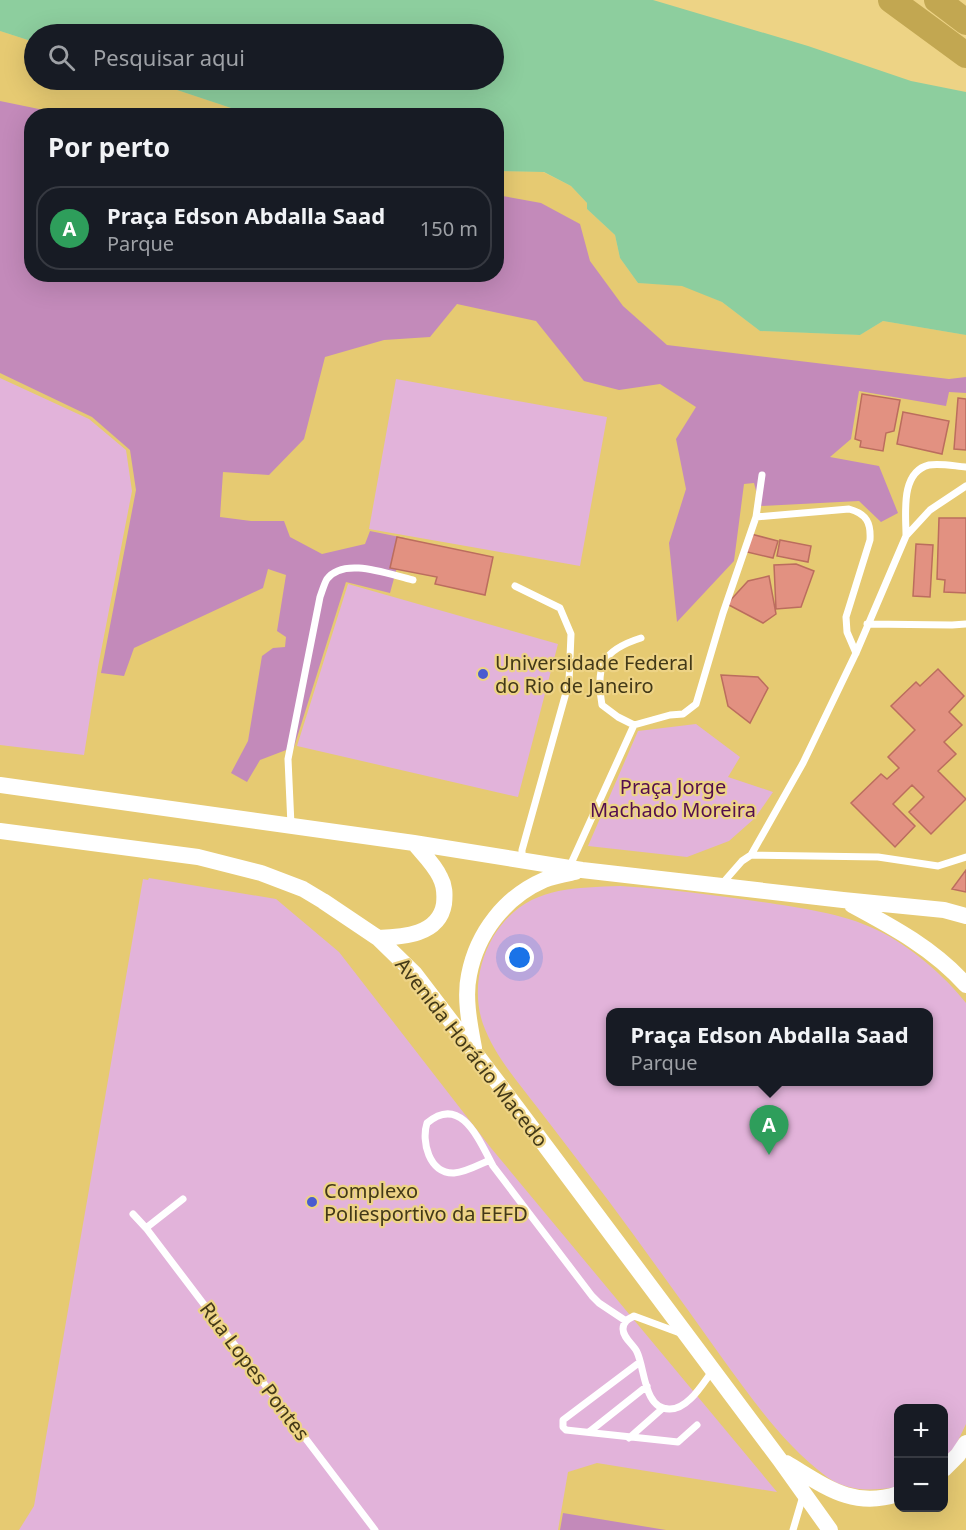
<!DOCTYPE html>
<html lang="pt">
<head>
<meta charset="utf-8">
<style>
	:root { --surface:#171b24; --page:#242831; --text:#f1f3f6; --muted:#9ea1a6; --line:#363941; --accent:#495bd0 }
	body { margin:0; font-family:"Noto Sans",sans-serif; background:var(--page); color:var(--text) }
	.controls { position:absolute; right:18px; bottom:18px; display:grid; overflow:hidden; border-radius:12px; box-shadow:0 6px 24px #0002 }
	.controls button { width:54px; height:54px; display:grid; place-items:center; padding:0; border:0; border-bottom:2px solid var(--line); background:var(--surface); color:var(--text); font:30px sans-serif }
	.you { position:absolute; left:520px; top:958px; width:21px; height:21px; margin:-15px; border:4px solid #fff; border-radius:50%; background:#1a73e8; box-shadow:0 0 0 9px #1a73e833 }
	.badge { display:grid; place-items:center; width:39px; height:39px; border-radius:50%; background:var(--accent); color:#fff; font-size:20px; font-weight:700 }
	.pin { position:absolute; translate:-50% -50px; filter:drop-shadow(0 2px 3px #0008) }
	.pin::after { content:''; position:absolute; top:32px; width:21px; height:18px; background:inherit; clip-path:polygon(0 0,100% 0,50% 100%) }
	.popup { position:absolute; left:606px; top:1008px; width:327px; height:78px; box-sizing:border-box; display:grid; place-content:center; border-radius:12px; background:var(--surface); filter:drop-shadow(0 2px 4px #0005); font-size:20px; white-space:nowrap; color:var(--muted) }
	.popup b { font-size:22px; color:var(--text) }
	.popup::after { content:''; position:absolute; left:50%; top:100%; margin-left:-12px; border:12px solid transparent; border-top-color:var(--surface) }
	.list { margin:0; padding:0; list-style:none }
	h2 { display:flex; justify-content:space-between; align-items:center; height:78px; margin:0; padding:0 24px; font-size:26px }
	h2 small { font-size:20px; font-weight:400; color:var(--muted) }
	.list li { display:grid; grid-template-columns:39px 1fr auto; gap:18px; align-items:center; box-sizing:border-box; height:84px; margin:0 12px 12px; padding:0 12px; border:2px solid var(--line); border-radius:24px }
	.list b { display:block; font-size:22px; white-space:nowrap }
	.list p { margin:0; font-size:20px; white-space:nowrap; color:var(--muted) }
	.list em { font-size:20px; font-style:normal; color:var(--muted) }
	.icon { flex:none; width:33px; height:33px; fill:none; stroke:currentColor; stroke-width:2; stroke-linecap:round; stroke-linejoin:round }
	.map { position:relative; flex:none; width:966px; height:1530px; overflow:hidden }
	.search { position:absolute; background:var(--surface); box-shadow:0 6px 24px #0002; left:24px; top:24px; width:480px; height:66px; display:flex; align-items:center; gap:15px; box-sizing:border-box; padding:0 21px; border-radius:33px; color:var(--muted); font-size:22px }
	.panel { position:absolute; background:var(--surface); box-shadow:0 6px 24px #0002; left:24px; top:108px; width:480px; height:174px; border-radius:24px }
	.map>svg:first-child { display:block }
</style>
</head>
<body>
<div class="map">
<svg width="966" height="1530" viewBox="0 0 966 1530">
	<rect width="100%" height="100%" fill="#edd385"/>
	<path fill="#e6ca72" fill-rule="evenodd" d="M0 31 34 42V80H147L252 115 32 116V274H496L497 171 543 172 571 186 587 203V209L615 235 620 258 638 283 682 285 722 302 760 331 860 335 883 321 966 335V1530H0ZM610 1012H928V1082H610ZM898 1408H944V1508H898Z"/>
	<path fill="#e2b3da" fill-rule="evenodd" d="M0 378 89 419 126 450 132 491 98 667 84 755 0 745Z
		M396 379 607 417 580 566 369 529Z
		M348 584 558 644 518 797 297 746Z
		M696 724 740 757 728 777 773 792 755 818 729 841 687 857 588 846 638 731Z
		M149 878 276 899 339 952 491 1148 777 1492 597 1463 568 1472 558 1530H19L34 1506 143 879 148 880Z
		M620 886C668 889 715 895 762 902 801 908 842 913 877 930 909 945 945 976 966 1003V1424L955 1447 944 1458V1408H898V1486L897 1487C873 1491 848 1492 827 1477 783 1444 752 1399 720 1355 691 1314 662 1274 633 1234 602 1191 569 1149 537 1107 518 1082 494 1055 483 1024 473 995 478 963 493 937 524 887 568 888 620 886ZM610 1012H928V1082H610Z"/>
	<path fill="#c38aba" d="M0 101 68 115 32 116V274H496L497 195 541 203 580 224 590 261 623 306 667 345 949 379 966 377V393L949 392 946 406 859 391 851 439 830 457 879 466 898 513 881 522 859 501 760 506 754 483 744 484 734 561 677 622 669 543 686 489 676 439 696 407 660 384 619 390 584 381 536 321 457 304 430 337 384 340 325 357 304 439 269 475 223 472 220 517 251 521H284L290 537 322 554 365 544 370 531 405 538 390 593 346 582 294 747 260 760 247 782 231 773 248 741 262 656 273 648 285 647 286 637 277 631 286 575 268 569 263 588 134 648 124 676 101 673 136 490 130 450 92 417 0 373Z
		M563 1513 666 1530H560Z"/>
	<path fill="#8dce9e" d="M0 0H653L808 46 911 81 966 92V335L883 321 860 335 760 331 722 302 682 286 638 283 620 258 615 235 587 209V203L571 186 544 172 497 171 496 116 252 115 147 80H494V34H34V42L0 31Z"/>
	<path fill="#e29181" stroke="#bb6d5e" stroke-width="1.5" d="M862 394 900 400 894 431 886 433 883 451 860 447 861 441 855 439Z
		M958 398 966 399V450L954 449Z
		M903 412 949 421 942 454 897 444Z
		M939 518H966V593L944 592 945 580 937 579Z
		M751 534 778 541 773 558 747 552Z
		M397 537 493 557 485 595 435 584 437 577 390 568Z
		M780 540 811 546 808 562 777 556Z
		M916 544 933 545 930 597 913 596Z
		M796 564 814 571 801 607 776 609 774 565Z
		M769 576 776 614 763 623 727 604 748 581Z
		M938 669 964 696 949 712 962 725 944 742 956 754 938 771 966 799 931 834 909 812 924 797 912 785 893 804 915 826 895 847 851 803 881 774 887 779 899 768 888 757 915 730 891 706 916 682 920 686Z
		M721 675 758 677 768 688 750 723 728 706Z
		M966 870V892L952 889Z"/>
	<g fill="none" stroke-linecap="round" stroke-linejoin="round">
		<path stroke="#fff" stroke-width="7" d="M756 517 762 475
			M906 535C906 514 900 472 929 465 940 463 954 466 966 467
			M515 586 560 608 571 634 569 682 522 850V859
			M867 624 952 625 966 624
			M634 725 618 717 602 705C595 665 603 650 641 638
			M291 825 288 759 320 597C322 592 324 584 327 579 344 556 390 575 413 580
			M751 855 878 857 938 866 966 857
			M569 868 634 725 670 715 683 714 696 704 723 613 756 517 849 509C867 514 871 523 870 540L846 617 847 632 856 653
			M721 885 742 861 751 855 803 763 856 653 906 536 930 510 966 486
			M490 1160C478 1165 467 1172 454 1173 429 1174 421 1141 427 1123 461 1094 479 1140 493 1166L592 1296 599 1303 626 1321
			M133 1214 146 1228 375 1530
			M146 1228 183 1199
			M680 1333 634 1316C628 1319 623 1322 623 1329 623 1338 634 1345 637 1352 645 1369 644 1409 669 1409 688 1410 703 1383 713 1370
			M640 1362 563 1420V1427L566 1430 678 1442 697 1425
			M589 1432 647 1386
			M629 1438 663 1408
			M793 1530 803 1496"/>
		<path stroke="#fff" stroke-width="16" d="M0 785 414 843 582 870 843 900 944 910 966 916
			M0 831 198 857 261 873 303 889 323 901 378 938 415 974 517 1108 780 1460 830 1530
			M852 905C893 927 934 949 966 985
			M378 938C403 937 439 935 444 904 445 894 445 886 440 877 434 864 423 854 414 843
			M474 1048C470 1026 464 998 469 975 477 933 505 897 544 880 553 876 565 874 575 872
			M786 1463C825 1486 852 1509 898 1494
			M944 1469 958 1455 966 1443"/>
		<path stroke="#c2a751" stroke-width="26" d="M891 0 966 55
			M937 0 966 22"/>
	</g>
	<g fill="#495bd0" stroke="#edd385" stroke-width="2">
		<circle cx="483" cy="674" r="6"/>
		<circle cx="312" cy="1202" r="6"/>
	</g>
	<g text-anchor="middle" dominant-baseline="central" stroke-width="4.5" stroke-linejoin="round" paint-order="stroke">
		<g font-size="20" fill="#433918" stroke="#edd385" text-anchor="start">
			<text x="495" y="662">Universidade Federal<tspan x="495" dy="23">do Rio de Janeiro</tspan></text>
			<text x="324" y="1190">Complexo<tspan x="324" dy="23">Poliesportivo da EEFD</tspan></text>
		</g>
		<g font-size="20" fill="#530e4d" stroke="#edd385">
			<text x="673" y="786">Praça Jorge<tspan x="673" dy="23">Machado Moreira</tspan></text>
		</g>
		<g font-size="20" fill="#433918" stroke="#edd385">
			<text transform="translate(472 1052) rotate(52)">Avenida Horácio Macedo</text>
			<text transform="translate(255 1371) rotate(53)">Rua Lopes Pontes</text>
		</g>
	</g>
</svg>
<div class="controls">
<button>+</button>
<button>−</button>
</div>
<div class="you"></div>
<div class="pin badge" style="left:769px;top:1155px;background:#2e9e5b">A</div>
<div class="popup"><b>Praça Edson Abdalla Saad</b>Parque</div>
<div class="search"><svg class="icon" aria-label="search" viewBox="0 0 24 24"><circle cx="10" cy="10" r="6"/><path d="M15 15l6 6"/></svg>Pesquisar aqui</div>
<section class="panel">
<h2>Por perto<small></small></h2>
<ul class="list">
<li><span class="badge" style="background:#2e9e5b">A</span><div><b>Praça Edson Abdalla Saad</b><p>Parque</p></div><em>150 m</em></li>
</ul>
</section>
</div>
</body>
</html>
